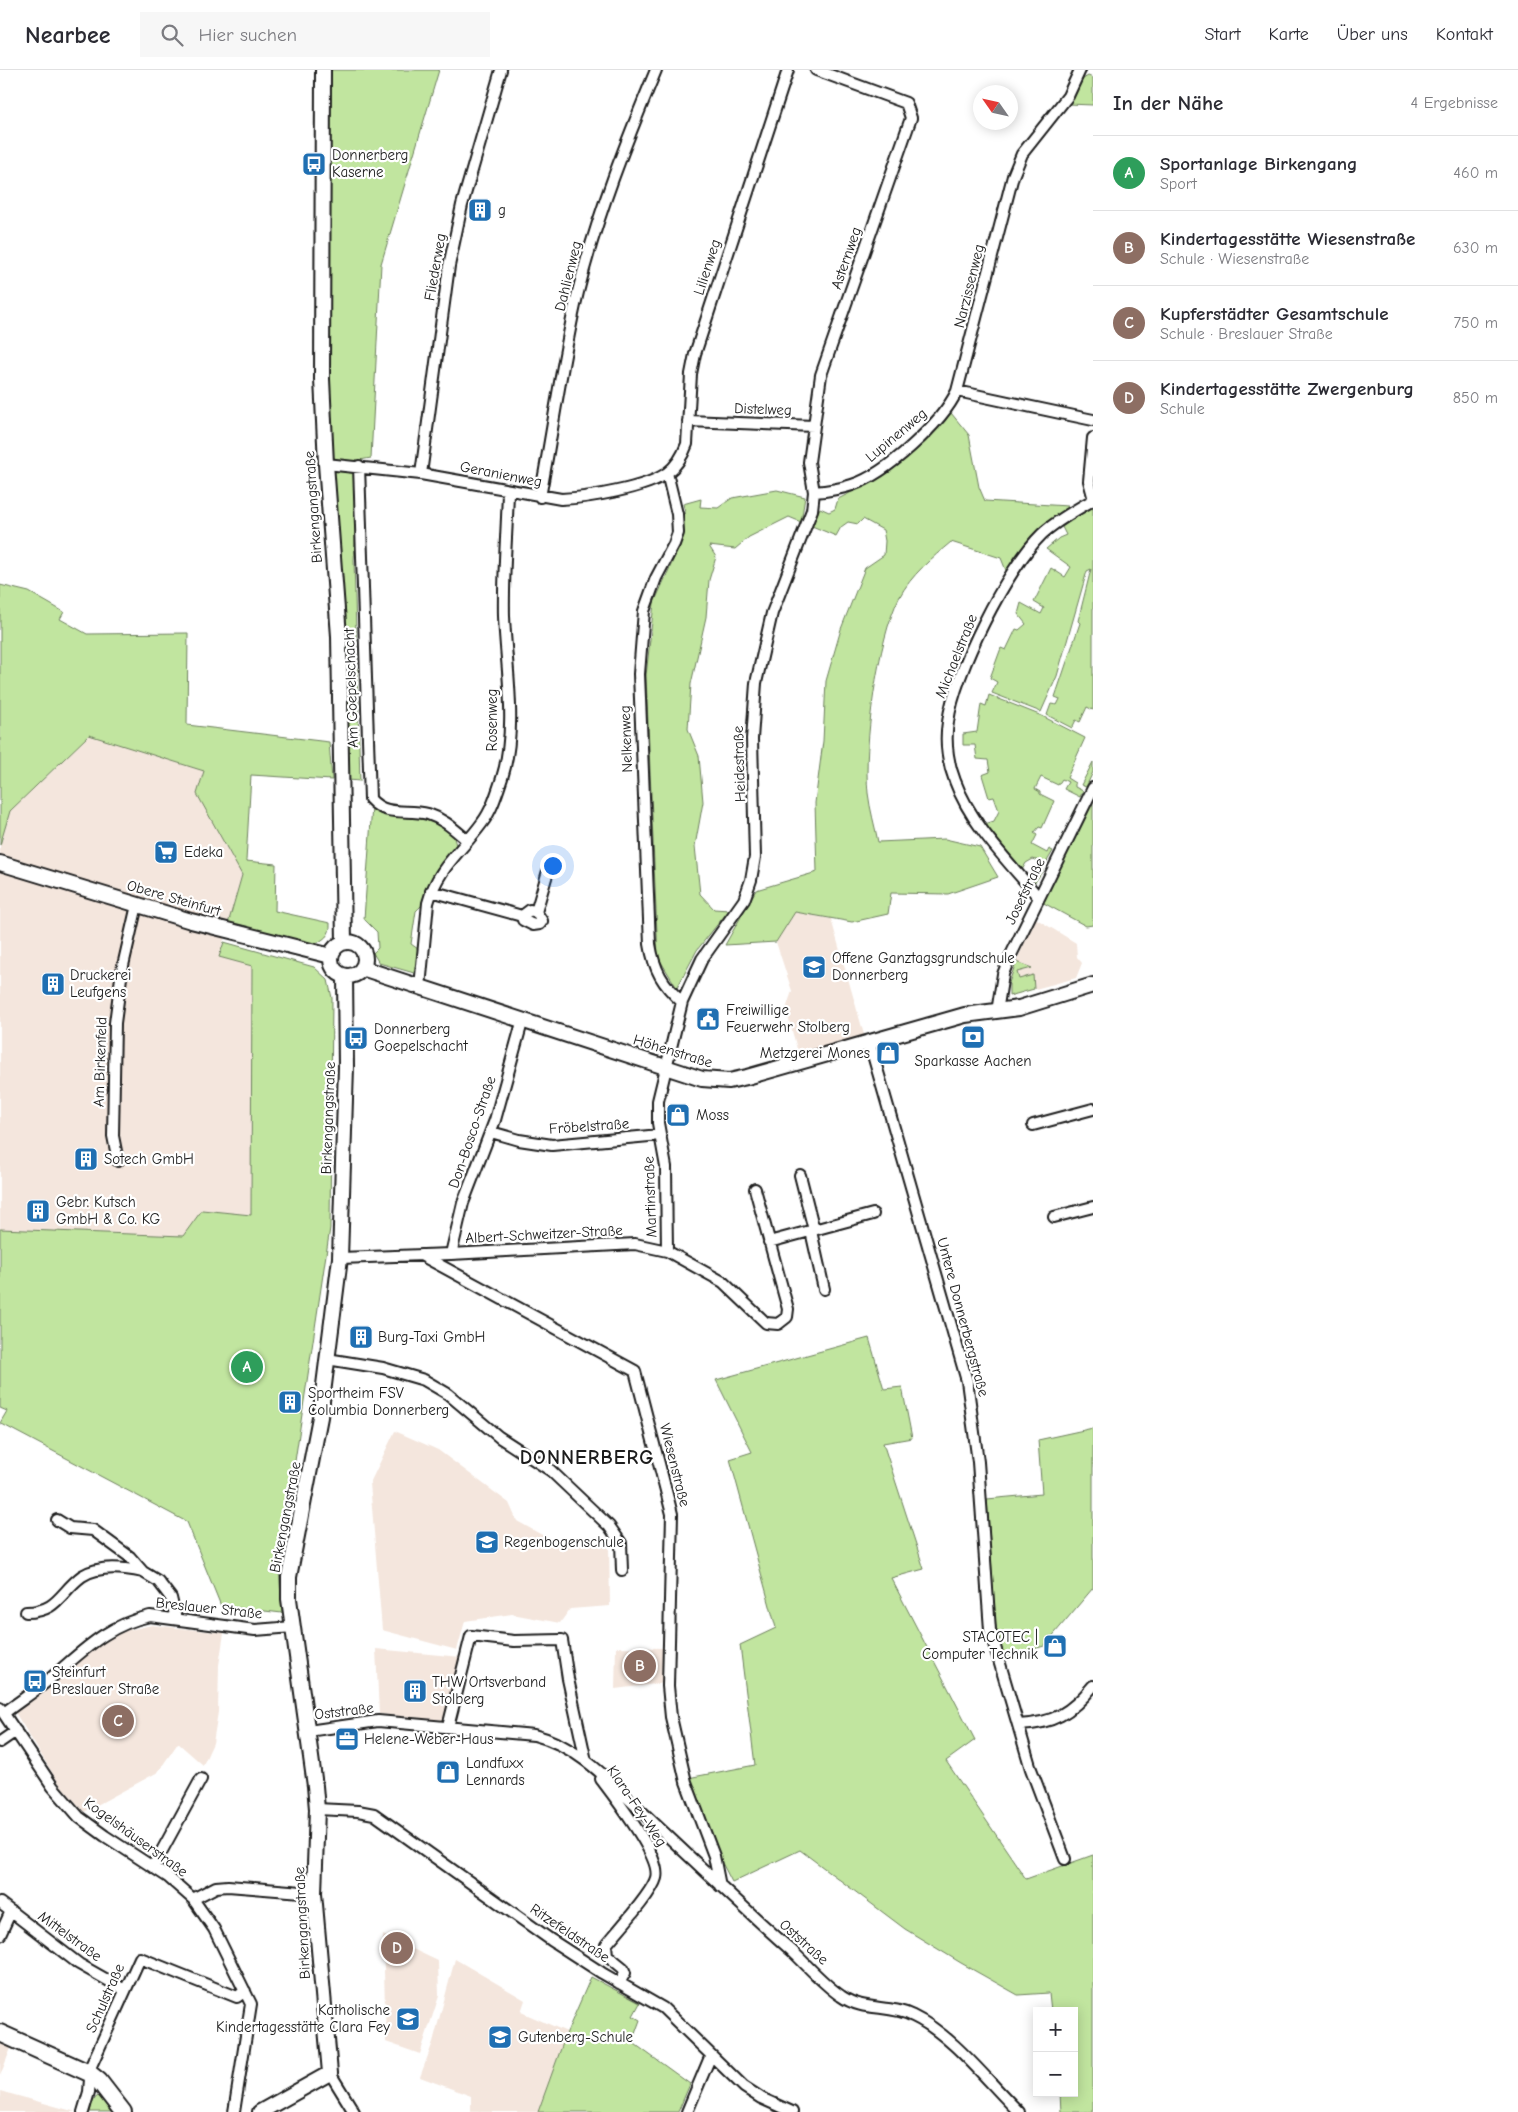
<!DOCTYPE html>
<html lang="de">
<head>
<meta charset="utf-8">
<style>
	:root { --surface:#fff; --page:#f7f7f7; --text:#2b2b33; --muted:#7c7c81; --line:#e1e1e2; --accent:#b45309 }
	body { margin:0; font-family:"Comic Neue",sans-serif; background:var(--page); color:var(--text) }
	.controls { position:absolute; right:15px; bottom:15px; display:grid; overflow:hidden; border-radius:0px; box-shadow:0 2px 12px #0003 }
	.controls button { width:45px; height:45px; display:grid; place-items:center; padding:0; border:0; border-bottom:1px solid var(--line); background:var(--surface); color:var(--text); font:25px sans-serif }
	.compass { position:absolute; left:973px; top:15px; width:45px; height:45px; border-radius:50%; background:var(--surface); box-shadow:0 2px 12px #0003; rotate:304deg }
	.you { position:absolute; left:552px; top:795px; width:18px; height:18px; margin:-12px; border:4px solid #fff; border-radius:50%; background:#1a73e8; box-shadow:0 0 0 8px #1a73e833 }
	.badge { display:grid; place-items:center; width:32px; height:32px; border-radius:50%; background:var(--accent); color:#fff; font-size:16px; font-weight:700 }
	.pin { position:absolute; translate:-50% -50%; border:2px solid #fff; box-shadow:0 1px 5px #0006 }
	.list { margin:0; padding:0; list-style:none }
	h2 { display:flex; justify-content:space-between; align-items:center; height:65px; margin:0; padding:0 20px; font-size:21px }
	h2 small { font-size:16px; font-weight:400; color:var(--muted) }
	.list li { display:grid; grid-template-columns:32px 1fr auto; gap:15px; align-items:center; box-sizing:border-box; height:75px; padding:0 20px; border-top:1px solid var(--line) }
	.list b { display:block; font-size:19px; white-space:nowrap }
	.list p { margin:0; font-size:16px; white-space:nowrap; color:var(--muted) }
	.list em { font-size:16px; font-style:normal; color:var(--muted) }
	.icon { flex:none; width:28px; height:28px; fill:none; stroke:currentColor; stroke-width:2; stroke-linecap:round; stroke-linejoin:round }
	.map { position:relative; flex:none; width:1093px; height:2042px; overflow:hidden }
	header { display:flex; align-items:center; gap:30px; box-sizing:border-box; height:70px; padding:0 25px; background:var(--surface); border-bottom:1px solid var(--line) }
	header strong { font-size:24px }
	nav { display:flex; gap:28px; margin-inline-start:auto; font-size:18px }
	.search { width:350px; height:45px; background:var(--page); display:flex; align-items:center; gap:12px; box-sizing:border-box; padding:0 18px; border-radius:0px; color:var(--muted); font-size:19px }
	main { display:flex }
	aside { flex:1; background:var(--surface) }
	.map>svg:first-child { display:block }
</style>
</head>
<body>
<header>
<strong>Nearbee</strong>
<div class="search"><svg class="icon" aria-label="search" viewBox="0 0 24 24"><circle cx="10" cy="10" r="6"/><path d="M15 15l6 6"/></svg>Hier suchen</div>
<nav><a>Start</a><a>Karte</a><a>Über uns</a><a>Kontakt</a></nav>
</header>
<main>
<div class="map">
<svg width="1093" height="2042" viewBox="0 0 1093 2042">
	<rect width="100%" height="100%" fill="#fff"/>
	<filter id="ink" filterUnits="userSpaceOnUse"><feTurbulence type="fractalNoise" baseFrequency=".02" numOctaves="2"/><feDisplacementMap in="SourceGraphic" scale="10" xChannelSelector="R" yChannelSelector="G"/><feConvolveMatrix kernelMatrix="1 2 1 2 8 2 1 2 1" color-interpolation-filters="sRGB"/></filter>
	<g filter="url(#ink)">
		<path fill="#f4e6dd" d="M89 665 204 701 197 724 242 805 219 887 252 896 251 1145 203 1140 183 1166 0 1159V775L10 741Z
			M795 842 831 849 865 968 799 986 786 939 792 921 776 872Z
			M1035 848 1076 873 1077 887 1082 893 1076 908 1009 926 1011 904Z
			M395 1361 438 1380 509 1433 517 1451 551 1470 585 1469 609 1475 610 1536 570 1539 560 1553 512 1544 465 1551 457 1580 382 1560 370 1413Z
			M152 1555 224 1563 219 1595 218 1642 213 1673 203 1695 178 1673 158 1702 84 1742 58 1712 16 1644V1640L104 1571 124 1561Z
			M616 1577 663 1578 664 1613 615 1619Z
			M376 1579 461 1587 444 1650 379 1644Z
			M383 1865 438 1891 439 1926 420 1984 386 1972Z
			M455 1889 525 1930 521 1942 567 1962 538 2042H471V2026L420 2007 433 1972Z
			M0 1967 13 1973 0 2006Z
			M0 2021 76 2042H0Z"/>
		<path fill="#c1e59f" stroke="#6e805e" d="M331 0H439L381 194 371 388 360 390 354 490 360 711 348 710 346 566 330 369 327 260Z
			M1088 6 1093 8V35L1068 34 1083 9Z
			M951 343 969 365 979 417 985 431 1068 436 1070 440 1026 473 1007 503 1001 488 951 472C932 488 911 505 899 528 878 568 863 678 868 723 870 740 875 756 878 772L945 769 980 777 998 807 948 824 891 823 888 844 852 852 795 842 776 872 725 875 756 820 817 802 815 733 823 671 826 611 841 559 865 498 884 485 885 471 883 460 863 449 858 454 848 452 841 457 836 466 812 456 820 438 829 442 835 439 838 429C883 407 918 382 951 343Z
			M777 420 805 427 801 452 789 447 749 467 735 479 709 476 716 487 709 510 706 547 691 614 688 659 699 686 703 732 695 776 700 824 714 839 729 840 697 880 677 918 658 887 646 606 654 533 680 475 685 441 683 434 701 429 700 437 718 438 732 428Z
			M1093 436V640L1087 637 1080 652 1076 650 1072 658 1047 645 1051 634 1057 635 1060 629 1055 627 1080 553 1078 551 1091 499 1087 501 1057 606 1041 642 992 623 997 612 990 608 1001 578 1006 580 1016 559 1019 560 1026 554 1018 544 1021 533 1041 544 1044 538 1034 532 1051 498 1065 507 1071 497 1046 479 1059 468 1066 465 1062 457Z
			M0 515 29 522 64 542 60 549 87 564 188 563 187 655 329 672 332 710 251 705 246 791 276 794 275 841 330 853C331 866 323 870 313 875L228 854 242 805 197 724 204 701 89 665 10 741 0 775Z
			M989 625 1042 646 1085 668 1067 708 1075 713V717L1083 721 1080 727 1064 719 1068 712 1062 709 1058 715 1041 707 1035 719 1040 722V724L1054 731 1042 758 1039 757 1034 763 1037 765 1032 775 1047 783 1049 779 1053 781 1046 793 1033 789 1026 793 1022 800 985 754 994 751 999 741 994 727 989 728 982 705 990 702 988 690 977 689 975 675H963V664L977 662 981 634 986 636Z
			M1093 692V702L1086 717 1081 715Z
			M1093 729V855L1086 856 1040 831Z
			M372 736 427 747 456 764 454 768 456 775 435 801 430 812 423 834 416 841 411 874 418 879 414 903 379 893 373 883 378 878 377 862 364 849Z
			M1035 800H1043L1034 814 1028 806Z
			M224 872 314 897 328 910 332 928 330 1158 292 1411 278 1482 282 1543 221 1536 187 1452 0 1353 7 1341 0 1338V1159L183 1166 202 1140 251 1145 252 896 219 887Z
			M1016 892 1032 898 1017 902 1019 909 1033 905 1034 919 1009 926V913Z
			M869 1268 884 1319 902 1317 912 1368 883 1373 924 1499 891 1508 975 1670 946 1691 1026 1809 1093 1785V2042H1061L1060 2023H1074V1941H1051L1049 1923 1018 1925 961 1893 905 1859 800 1780 732 1812 707 1764 688 1708 755 1695 740 1575 776 1558 730 1389 752 1382 716 1310Z
			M1093 1358V1518L1044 1576 1004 1588 996 1557 987 1429 1042 1424 1038 1370Z
			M591 1907 640 1933 633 1946 640 1950 632 1972 690 2014 678 2042H538L567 1962Z
			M98 2026 107 2032 112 2042H90L93 2030Z"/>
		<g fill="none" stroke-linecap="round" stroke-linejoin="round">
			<g stroke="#1c1c1c" stroke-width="14">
				<path id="street" d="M957 321 1093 350
					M688 351 814 356 809 392 814 422 812 440 772 543 756 613 752 669 755 787 751 810 744 830 702 889 682 932 658 1031V1053L666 1097 667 1181 723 1212 766 1253 778 1254 787 1247 788 1239 755 1119
					M814 356 821 305 911 48 906 33 816 0
					M1093 368 1089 411 1093 426
					M326 394 421 404 561 429C587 428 647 418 667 403 677 396 683 385 687 374L691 304 695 284 788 0
					M359 396 370 729C387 748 407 738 428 744 444 749 455 760 467 770
					M667 403 677 444 678 463 674 474 656 508 644 541 639 604 650 874C654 900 663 915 682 932
					M421 404 449 196 462 135 501 0
					M814 422C827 421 840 419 852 415 886 404 942 353 957 321L1013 106 1022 84 1068 26 1080 0
					M540 427C553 359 562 289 578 222 597 145 626 72 656 0
					M431 821 522 846 523 850 533 855 540 854 542 851 536 842 530 840 522 846
					M1039 828C1009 792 971 755 955 711 948 693 945 671 948 652 954 603 1007 498 1042 464 1057 450 1076 440 1093 430
					M536 842 548 801
					M420 917 428 833C438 797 461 782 482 753 492 740 497 723 502 708 518 657 506 598 504 546 503 504 507 462 508 421
					M997 942 1003 904 1009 889 1093 718
					M869 971 967 1311 978 1392 990 1560 1031 1699 1065 1789
					M1033 1055 1093 1039
					M491 1062 519 1070 552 1075 660 1065
					M118 1091 113 1066 115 953 122 900 137 835
					M800 1105 814 1160
					M1054 1147 1093 1137
					M811 1161 824 1219
					M769 1172 873 1144
					M451 1184 463 1133 495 1050 523 949
					M421 1185 635 1301 672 1444 668 1616 671 1647 686 1712 714 1786 720 1816
					M340 1188 451 1184 635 1174 667 1181
					M327 1289 383 1298 424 1310 448 1324 499 1367 550 1400 609 1456 621 1473 622 1500
					M57 1450 70 1458 93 1460 130 1487 143 1502 158 1511 165 1520 171 1528 176 1549
					M26 1542C58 1542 60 1522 82 1506 99 1495 125 1498 143 1502
					M0 1638 53 1717 79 1747 105 1766 168 1807 193 1829 214 1859 251 1934 234 2042
					M4 1643C16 1634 29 1625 41 1616 78 1587 102 1556 150 1546L255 1560 293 1557
					M1018 1655C1053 1654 1071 1643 1093 1616
					M448 1657 471 1566 514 1571 562 1570 568 1609 586 1691
					M308 1661 378 1651 534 1665C576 1675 608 1709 638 1738 689 1786 739 1834 791 1880 807 1895 823 1914 841 1926 863 1942 890 1934 913 1946 953 1965 988 2012 1019 2042
					M0 1672 16 1661
					M601 1709C615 1728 662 1787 656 1808 652 1824 618 1860 606 1875L607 1885 623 1898 625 1903 619 1913
					M317 1739 358 1741 374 1744 551 1870 602 1903 663 1938 744 2017 761 2028 792 2042
					M153 1797 201 1709
					M193 1829 216 1817 228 1816 314 1823
					M0 1833 79 1894 125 1920
					M0 1865 11 1841
					M330 2003 354 2042
					M83 2042 89 2022 91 1996 140 1888 237 1927 245 1921
					M687 2042 711 1985"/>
			</g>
			<g stroke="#1c1c1c" stroke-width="18">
				<path id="secondary" d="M323 0 322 309 326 394 339 566 344 872
					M0 793 191 851 331 886
					M331 889a17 17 0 1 1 34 0a17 17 0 1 1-34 0Z
					M362 898 702 1009 729 1011 747 1007 965 945 1019 938 1093 915
					M260 2042 330 2003 314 1823 317 1739 315 1716 289 1529V1507L320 1347 340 1188 346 997 345 906"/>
			</g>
			<g stroke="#1c1c1c" stroke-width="20">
				<path id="primary" d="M0 1963 89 2003 99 2011 123 2042"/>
			</g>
			<use href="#street" stroke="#fff" stroke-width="10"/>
			<use href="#secondary" stroke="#fff" stroke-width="14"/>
			<use href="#primary" stroke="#fff" stroke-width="16"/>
		</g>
	</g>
	<defs>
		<g id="bus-square" transform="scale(1.25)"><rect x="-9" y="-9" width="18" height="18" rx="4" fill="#1f6fb2" stroke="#fff"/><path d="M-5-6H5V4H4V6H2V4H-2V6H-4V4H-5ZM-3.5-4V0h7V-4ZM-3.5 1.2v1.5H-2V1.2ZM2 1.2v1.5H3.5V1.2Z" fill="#fff"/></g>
		<g id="building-square" transform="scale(1.25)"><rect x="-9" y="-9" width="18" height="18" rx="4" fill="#1f6fb2" stroke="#fff"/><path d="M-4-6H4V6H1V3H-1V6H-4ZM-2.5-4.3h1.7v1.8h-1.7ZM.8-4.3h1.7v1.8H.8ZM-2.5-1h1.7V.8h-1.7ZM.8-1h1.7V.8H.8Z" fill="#fff"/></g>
		<g id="supermarket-square" transform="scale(1.25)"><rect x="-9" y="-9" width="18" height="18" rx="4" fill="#1f6fb2" stroke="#fff"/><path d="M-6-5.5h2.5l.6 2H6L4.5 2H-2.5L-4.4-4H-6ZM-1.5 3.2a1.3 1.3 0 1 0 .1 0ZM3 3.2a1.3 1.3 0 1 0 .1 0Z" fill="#fff"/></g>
		<g id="school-square" transform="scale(1.25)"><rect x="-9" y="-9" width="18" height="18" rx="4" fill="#1f6fb2" stroke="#fff"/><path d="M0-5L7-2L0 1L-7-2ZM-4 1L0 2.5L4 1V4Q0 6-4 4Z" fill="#fff"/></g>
		<g id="civic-square" transform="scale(1.25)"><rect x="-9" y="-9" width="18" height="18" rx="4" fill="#1f6fb2" stroke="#fff"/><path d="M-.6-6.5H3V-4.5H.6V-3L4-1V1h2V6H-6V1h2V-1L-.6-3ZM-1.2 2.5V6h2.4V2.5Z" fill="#fff"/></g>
		<g id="bank-square" transform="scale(1.25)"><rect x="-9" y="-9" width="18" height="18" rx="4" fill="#1f6fb2" stroke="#fff"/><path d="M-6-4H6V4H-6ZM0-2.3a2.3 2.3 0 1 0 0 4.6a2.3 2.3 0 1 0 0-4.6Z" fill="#fff"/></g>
		<g id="shop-square" transform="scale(1.25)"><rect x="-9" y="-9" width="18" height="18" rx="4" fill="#1f6fb2" stroke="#fff"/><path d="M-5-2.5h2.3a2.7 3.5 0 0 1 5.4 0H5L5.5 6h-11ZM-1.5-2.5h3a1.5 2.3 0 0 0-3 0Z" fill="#fff"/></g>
		<g id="office-square" transform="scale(1.25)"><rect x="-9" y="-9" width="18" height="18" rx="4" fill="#1f6fb2" stroke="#fff"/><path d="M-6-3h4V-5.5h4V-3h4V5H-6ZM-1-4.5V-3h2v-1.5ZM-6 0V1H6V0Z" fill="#fff"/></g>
	</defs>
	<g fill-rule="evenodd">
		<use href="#bus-square" x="314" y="94"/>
		<use href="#building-square" x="480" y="140"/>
		<use href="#supermarket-square" x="166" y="782"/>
		<use href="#school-square" x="814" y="897"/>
		<use href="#building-square" x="53" y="914"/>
		<use href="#civic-square" x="708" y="949"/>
		<use href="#bank-square" x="973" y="967"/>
		<use href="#bus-square" x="356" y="968"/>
		<use href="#shop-square" x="888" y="983"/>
		<use href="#shop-square" x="678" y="1045"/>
		<use href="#building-square" x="86" y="1089"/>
		<use href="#building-square" x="38" y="1141"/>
		<use href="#building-square" x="361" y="1267"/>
		<use href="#building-square" x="290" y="1332"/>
		<use href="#school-square" x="487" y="1472"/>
		<use href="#shop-square" x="1055" y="1576"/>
		<use href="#bus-square" x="35" y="1611"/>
		<use href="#building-square" x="415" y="1621"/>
		<use href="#office-square" x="347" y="1669"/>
		<use href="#shop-square" x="448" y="1702"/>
		<use href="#school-square" x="408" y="1949"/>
		<use href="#school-square" x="500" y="1967"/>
	</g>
	<g text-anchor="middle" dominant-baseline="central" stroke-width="4.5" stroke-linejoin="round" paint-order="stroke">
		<g font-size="15" fill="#1c1c1c" stroke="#fff" text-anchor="start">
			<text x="332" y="85">Donnerberg<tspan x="332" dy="17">Kaserne</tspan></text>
			<text x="498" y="140">g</text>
			<text x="184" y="782">Edeka</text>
			<text x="832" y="888">Offene Ganztagsgrundschule<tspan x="832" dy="17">Donnerberg</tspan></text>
			<text x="70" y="905">Druckerei<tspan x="70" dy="17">Leufgens</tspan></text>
			<text x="726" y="940">Freiwillige<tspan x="726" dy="17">Feuerwehr Stolberg</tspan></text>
			<text x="374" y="959">Donnerberg<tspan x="374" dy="17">Goepelschacht</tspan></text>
			<text x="870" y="983" text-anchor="end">Metzgerei Mones</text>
			<text x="973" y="991" text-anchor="middle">Sparkasse Aachen</text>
			<text x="696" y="1045">Moss</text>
			<text x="104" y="1089">Sotech GmbH</text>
			<text x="56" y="1132">Gebr. Kutsch<tspan x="56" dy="17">GmbH &amp; Co. KG</tspan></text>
			<text x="378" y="1267">Burg-Taxi GmbH</text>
			<text x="308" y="1323">Sportheim FSV<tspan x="308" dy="17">Columbia Donnerberg</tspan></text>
			<text x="504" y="1472">Regenbogenschule</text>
			<text x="1038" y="1567" text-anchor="end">STACOTEC |<tspan x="1038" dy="17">Computer Technik</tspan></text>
			<text x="52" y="1602">Steinfurt<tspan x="52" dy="17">Breslauer Straße</tspan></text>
			<text x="432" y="1612">THW Ortsverband<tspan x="432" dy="17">Stolberg</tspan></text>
			<text x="364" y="1669">Helene-Weber-Haus</text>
			<text x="466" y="1693">Landfuxx<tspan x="466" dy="17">Lennards</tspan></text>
			<text x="390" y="1940" text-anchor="end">Katholische<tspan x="390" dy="17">Kindertagesstätte Clara Fey</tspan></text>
			<text x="518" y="1967">Gutenberg-Schule</text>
		</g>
		<g font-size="15" fill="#1c1c1c" stroke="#fff">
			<text transform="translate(846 188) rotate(-71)">Asternweg</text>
			<text transform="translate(435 197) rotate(-80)">Fliederweg</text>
			<text transform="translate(707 197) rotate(-72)">Lilienweg</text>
			<text transform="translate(568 206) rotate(-76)">Dahlienweg</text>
			<text transform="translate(969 216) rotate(-76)">Narzissenweg</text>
			<text transform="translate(763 339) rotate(2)">Distelweg</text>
			<text transform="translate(896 365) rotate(-40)">Lupinenweg</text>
			<text transform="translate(501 404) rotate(11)">Geranienweg</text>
			<text transform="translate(313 437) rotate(-94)">Birkengangstraße</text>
			<text transform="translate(956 586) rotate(-68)">Michaelstraße</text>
			<text transform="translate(351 618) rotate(-92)">Am Goepelschacht</text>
			<text transform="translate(492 650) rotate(-90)">Rosenweg</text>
			<text transform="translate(626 669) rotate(-92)">Nelkenweg</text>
			<text transform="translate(739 694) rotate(-92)">Heidestraße</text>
			<text transform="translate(1025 821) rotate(-64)">Josefstraße</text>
			<text transform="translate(174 828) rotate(16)">Obere Steinfurt</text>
			<text transform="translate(673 981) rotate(17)">Höhenstraße</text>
			<text transform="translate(100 992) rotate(-88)">Am Birkenfeld</text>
			<text transform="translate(328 1048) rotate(-88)">Birkengangstraße</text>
			<text transform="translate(589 1056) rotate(-4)">Fröbelstraße</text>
			<text transform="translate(472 1062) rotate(-71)">Don-Bosco-Straße</text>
			<text transform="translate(650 1127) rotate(-92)">Martinstraße</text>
			<text transform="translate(544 1164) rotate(-3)">Albert-Schweitzer-Straße</text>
			<text transform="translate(963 1247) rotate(75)">Untere Donnerbergstraße</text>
			<text transform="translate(675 1395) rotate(76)">Wiesenstraße</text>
			<text transform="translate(285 1447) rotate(-79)">Birkengangstraße</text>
			<text transform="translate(209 1538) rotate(6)">Breslauer Straße</text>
			<text transform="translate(344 1641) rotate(-7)">Oststraße</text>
			<text transform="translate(637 1736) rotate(56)">Klara-Fey-Weg</text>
			<text transform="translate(136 1767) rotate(36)">Kogelshäuserstraße</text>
			<text transform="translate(302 1853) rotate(-93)">Birkengangstraße</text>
			<text transform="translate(570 1863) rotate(34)">Ritzefeldstraße</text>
			<text transform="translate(70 1866) rotate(36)">Mittelstraße</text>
			<text transform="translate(804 1872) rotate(42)">Oststraße</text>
			<text transform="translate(105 1928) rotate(-66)">Schulstraße</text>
		</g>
		<g font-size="20" font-weight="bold" letter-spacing="1" fill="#1c1c1c" stroke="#fff">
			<text x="587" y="1387">DONNERBERG</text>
		</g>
	</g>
</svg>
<div class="controls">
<button>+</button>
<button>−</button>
</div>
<svg class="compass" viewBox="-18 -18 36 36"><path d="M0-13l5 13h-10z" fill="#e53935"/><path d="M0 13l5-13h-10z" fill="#7c7c81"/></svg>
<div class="you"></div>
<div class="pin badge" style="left:247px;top:1297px;background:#2e9e5b">A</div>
<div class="pin badge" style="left:640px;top:1596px;background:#8d6e63">B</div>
<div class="pin badge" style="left:118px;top:1651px;background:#8d6e63">C</div>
<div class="pin badge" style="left:397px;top:1878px;background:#8d6e63">D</div>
</div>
<aside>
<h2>In der Nähe<small>4 Ergebnisse</small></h2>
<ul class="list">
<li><span class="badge" style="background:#2e9e5b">A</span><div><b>Sportanlage Birkengang</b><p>Sport</p></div><em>460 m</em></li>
<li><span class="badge" style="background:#8d6e63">B</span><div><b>Kindertagesstätte Wiesenstraße</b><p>Schule · Wiesenstraße</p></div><em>630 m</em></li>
<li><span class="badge" style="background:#8d6e63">C</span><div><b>Kupferstädter Gesamtschule</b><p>Schule · Breslauer Straße</p></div><em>750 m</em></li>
<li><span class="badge" style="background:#8d6e63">D</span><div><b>Kindertagesstätte Zwergenburg</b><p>Schule</p></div><em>850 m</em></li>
</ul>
</aside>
</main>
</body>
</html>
